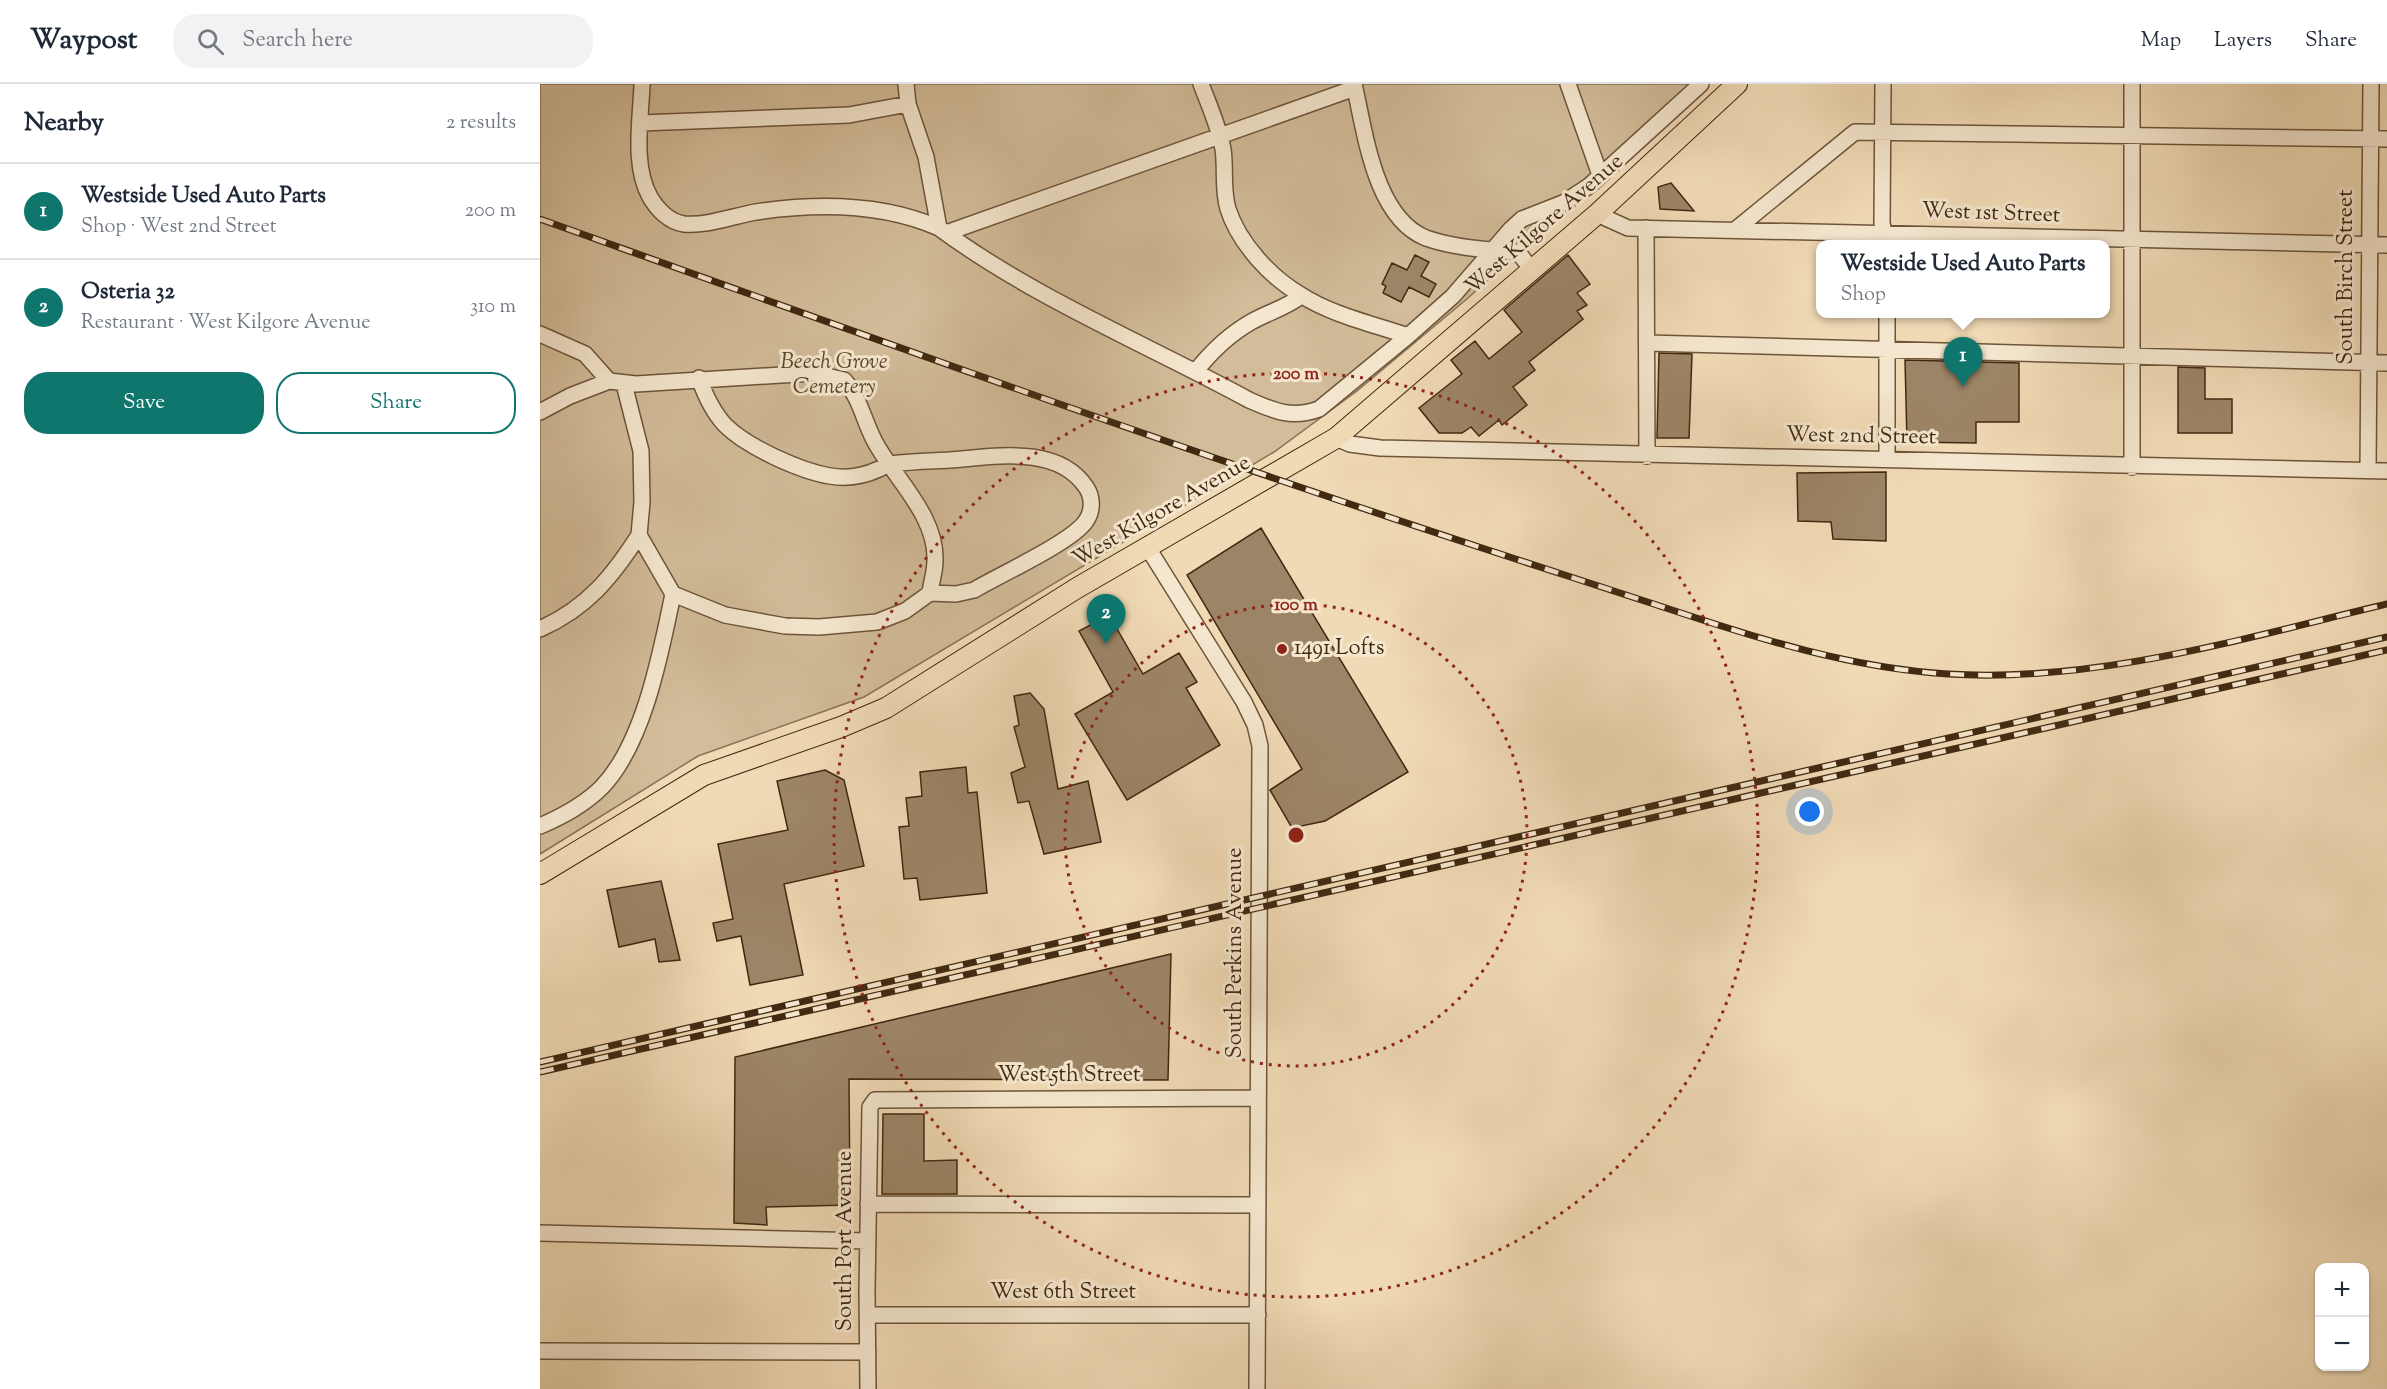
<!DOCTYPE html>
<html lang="en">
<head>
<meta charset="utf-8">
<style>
	:root { --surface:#fff; --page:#f2f2f3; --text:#1f2937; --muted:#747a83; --line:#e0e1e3; --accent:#0f766e }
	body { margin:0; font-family:"Sorts Mill Goudy",serif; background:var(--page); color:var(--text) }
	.controls { position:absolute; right:18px; bottom:18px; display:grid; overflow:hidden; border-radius:12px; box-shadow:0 2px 4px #0004 }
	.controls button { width:54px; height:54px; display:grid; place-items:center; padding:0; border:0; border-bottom:2px solid var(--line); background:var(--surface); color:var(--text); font:30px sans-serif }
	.you { position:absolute; left:1270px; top:728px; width:21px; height:21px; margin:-15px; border:4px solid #fff; border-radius:50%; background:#1a73e8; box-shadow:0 0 0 9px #1a73e833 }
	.badge { display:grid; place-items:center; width:39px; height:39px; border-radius:50%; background:var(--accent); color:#fff; font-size:20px; font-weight:700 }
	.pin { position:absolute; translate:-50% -50px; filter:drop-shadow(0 2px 3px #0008) }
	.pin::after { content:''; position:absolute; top:32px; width:21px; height:18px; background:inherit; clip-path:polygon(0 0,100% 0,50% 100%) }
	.popup { position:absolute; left:1276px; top:156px; width:294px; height:78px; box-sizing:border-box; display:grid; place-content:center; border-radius:12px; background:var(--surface); filter:drop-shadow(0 2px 4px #0005); font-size:20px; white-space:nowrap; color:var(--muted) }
	.popup b { font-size:22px; color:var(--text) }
	.popup::after { content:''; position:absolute; left:50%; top:100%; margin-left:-12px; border:12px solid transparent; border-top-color:var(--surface) }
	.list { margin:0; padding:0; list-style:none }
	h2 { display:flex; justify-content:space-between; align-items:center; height:78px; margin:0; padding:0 24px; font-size:26px }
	h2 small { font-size:20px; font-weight:400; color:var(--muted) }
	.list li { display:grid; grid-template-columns:39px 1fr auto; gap:18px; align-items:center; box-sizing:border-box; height:96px; padding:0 24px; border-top:2px solid var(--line) }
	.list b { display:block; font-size:22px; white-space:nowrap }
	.list p { margin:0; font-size:20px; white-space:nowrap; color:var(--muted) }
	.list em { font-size:20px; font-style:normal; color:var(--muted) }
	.actions { display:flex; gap:12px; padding:18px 24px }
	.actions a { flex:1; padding:14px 0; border:2px solid var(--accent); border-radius:24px; text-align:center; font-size:21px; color:var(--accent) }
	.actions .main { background:var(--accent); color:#fff }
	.icon { flex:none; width:33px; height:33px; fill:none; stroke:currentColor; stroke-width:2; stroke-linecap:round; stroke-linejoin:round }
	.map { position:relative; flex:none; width:1847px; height:1305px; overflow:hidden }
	header { display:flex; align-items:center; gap:36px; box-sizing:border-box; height:84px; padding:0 30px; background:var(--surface); border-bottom:2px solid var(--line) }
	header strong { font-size:28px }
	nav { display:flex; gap:33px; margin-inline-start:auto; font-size:21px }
	.search { width:420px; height:54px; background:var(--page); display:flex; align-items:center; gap:15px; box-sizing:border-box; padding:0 21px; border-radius:24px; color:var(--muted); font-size:22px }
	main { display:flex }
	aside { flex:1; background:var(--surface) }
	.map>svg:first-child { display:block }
</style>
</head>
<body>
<header>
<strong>Waypost</strong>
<div class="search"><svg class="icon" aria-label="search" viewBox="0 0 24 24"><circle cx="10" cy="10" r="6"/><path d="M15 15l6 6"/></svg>Search here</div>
<nav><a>Map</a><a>Layers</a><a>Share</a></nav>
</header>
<main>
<aside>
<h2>Nearby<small>2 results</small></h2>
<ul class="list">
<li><span class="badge">1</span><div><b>Westside Used Auto Parts</b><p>Shop · West 2nd Street</p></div><em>200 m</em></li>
<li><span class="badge">2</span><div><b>Osteria 32</b><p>Restaurant · West Kilgore Avenue</p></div><em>310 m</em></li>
</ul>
<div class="actions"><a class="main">Save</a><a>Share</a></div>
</aside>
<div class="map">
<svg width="1847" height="1305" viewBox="0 0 1847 1305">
	<rect width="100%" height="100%" fill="#f0dab5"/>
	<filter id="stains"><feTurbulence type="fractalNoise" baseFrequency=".00333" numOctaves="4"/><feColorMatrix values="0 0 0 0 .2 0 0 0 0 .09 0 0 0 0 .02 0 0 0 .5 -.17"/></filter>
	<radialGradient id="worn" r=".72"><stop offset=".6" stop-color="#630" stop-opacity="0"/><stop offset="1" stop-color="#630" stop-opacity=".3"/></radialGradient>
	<path fill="#d2bc99" stroke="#8a7255" stroke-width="1.5" d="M0 0H1168L1031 126 1015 134 928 214 817 307 734 368 324 613 158 672 0 770Z"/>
	<path fill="#9c8566" stroke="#412911" stroke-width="1.5" d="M1131 99 1154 127 1120 125 1118 103Z
		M875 171 889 178 881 192 896 200 889 213 869 203 861 218 843 209 846 202 842 200 852 179 867 186Z
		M1028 171 1050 200 1037 209 1047 221 1037 227 1043 235 989 278 995 286 973 303 987 321 962 341 959 336 939 352 931 343 922 349H899L879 324 922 290 911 276 935 257 949 275 982 248 964 226Z
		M1119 269 1152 270 1149 354H1117Z
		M1365 276 1479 279V338H1436V359L1367 358Z
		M1638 283 1665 284V315H1692V349H1638Z
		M1346 388V457L1293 455 1291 438 1258 437 1257 389Z
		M721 444 868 688 785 737 752 744 730 706 762 685 647 491Z
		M569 531 603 590 639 569 657 598 646 604 680 661 587 716 535 630 573 608 539 547Z
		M490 609 504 625 518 705 548 697 561 758 504 770 489 717 478 719 471 689 485 683 474 643 479 641 474 612Z
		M426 683 428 709 437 708 447 809 380 816 377 794 364 795 359 743 369 742 366 714 382 712 380 688Z
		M285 686 304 696 324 782 244 800 263 891 210 901 201 852 177 857 173 839 193 835 178 760 248 746 237 697Z
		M121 797 140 876 119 878 115 855 79 863 67 806Z
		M631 870 628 996 309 995 310 1121 226 1123 227 1141 194 1139 195 973Z
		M343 1030H384V1077L417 1076V1110H342Z"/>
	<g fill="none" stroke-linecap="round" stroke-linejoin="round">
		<g stroke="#6d553a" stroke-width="18">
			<path id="minor" d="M102 0C101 34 92 81 110 113 117 125 129 138 144 140 168 142 193 132 216 128 277 119 342 119 399 144
				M366 0 368 20 386 73 399 144C494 214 606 260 709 316 734 327 752 335 779 325L868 252
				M661 0C669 21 679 43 683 65 686 85 682 105 688 125 699 159 730 193 761 211 792 231 833 240 868 252L913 212 971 145 982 135 1023 119 1049 102 1161 0
				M814 0C825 47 834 133 886 154 914 164 949 166 978 168L992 186
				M1028 0 1060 91
				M1343 0 1342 139 1346 160
				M1592 0V383
				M101 39 309 31 368 20
				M1057 130 1088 144 1847 161
				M1106 144 1107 372
				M1195 146 1315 48 1847 55
				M406 149 815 4
				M1347 230V375
				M0 250 45 270 69 297
				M1107 259 1847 279
				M656 287C671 268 690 250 711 238 728 228 746 224 761 212
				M84 300 101 367 102 418 99 451 133 510 185 531 245 542 279 543 337 538 365 527 390 509 416 510 434 506C459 491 532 458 546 437 553 427 553 413 546 403 517 360 453 373 410 376 391 377 371 377 351 380 347 381 343 383 339 385 324 392 307 395 290 392 260 387 207 363 185 341 172 327 165 311 159 294
				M0 328 30 312 69 297 96 300 274 289 304 296C320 313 324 338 335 358 355 395 397 432 395 477 395 488 391 499 390 509
				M796 354 810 360 840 364 1847 387
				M1828 387 1831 0
				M608 464 704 618 715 641 720 662 717 1305
				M0 545C47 524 72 493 99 451
				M0 742C23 732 44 721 62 703 104 659 121 568 133 510
				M328 1120 717 1121
				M0 1149 328 1157
				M328 1231H718
				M0 1267 328 1268
				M328 1305 327 1207 330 1023 335 1016 717 1014"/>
		</g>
		<g stroke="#412911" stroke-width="22">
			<path id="major" d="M0 790 164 691 301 643 346 624 537 504 796 354 1057 130 1197 0"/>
		</g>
		<use href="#minor" stroke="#f5e7cf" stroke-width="15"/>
		<use href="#major" stroke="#f0dab5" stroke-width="20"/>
		<g stroke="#412911" stroke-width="7">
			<path id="rail" d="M0 135C313 247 626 360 942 464 1003 484 1065 504 1126 524 1219 555 1311 584 1408 590 1557 599 1704 554 1847 520
				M0 978 1847 553
				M0 988 1847 566"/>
		</g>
		<use href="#rail" stroke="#f5e7cf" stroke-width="4.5" stroke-dasharray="14" stroke-linecap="butt"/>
	</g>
	<g fill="none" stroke="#8f2418" stroke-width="3" stroke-dasharray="3 6">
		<circle cx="756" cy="751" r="231"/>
		<circle cx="756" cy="751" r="462"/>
	</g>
	<circle fill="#8f2418" stroke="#f5e7cf" stroke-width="2" cx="742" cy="565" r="6"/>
	<g text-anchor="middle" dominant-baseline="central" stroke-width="6" stroke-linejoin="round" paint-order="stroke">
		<g font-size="22" fill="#412911" stroke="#f5e7cf">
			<text transform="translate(1451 130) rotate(2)">West 1st Street</text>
			<text transform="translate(1005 141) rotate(-41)">West Kilgore Avenue</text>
			<text transform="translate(1807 193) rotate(-90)">South Birch Street</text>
			<text transform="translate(1321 353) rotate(1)">West 2nd Street</text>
			<text transform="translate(622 428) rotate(-30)">West Kilgore Avenue</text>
			<text transform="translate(696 869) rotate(-90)">South Perkins Avenue</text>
			<text x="529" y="992">West 5th Street</text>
			<text transform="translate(306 1157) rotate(-90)">South Port Avenue</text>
			<text x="523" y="1209">West 6th Street</text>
		</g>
		<g font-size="22" font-style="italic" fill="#5e462c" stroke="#f5e7cf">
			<text x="294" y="279">Beech Grove<tspan x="294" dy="25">Cemetery</tspan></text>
		</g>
		<g font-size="22" fill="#412911" stroke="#f5e7cf" text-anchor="start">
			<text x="754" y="565">1491 Lofts</text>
		</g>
	</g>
	<circle cx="756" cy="751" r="9" fill="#8f2418" stroke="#f5e7cf" stroke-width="3"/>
	<g font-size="18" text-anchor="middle" font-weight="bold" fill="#8f2418" stroke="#f5e7cf" stroke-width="6" stroke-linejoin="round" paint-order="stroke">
		<text x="756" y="295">200 m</text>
		<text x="756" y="526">100 m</text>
	</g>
	<rect width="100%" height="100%" filter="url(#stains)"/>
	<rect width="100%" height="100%" fill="url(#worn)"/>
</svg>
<div class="controls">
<button>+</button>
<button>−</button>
</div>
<div class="you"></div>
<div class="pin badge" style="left:1423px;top:303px">1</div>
<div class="popup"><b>Westside Used Auto Parts</b>Shop</div>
<div class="pin badge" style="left:566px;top:560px">2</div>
</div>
</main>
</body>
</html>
